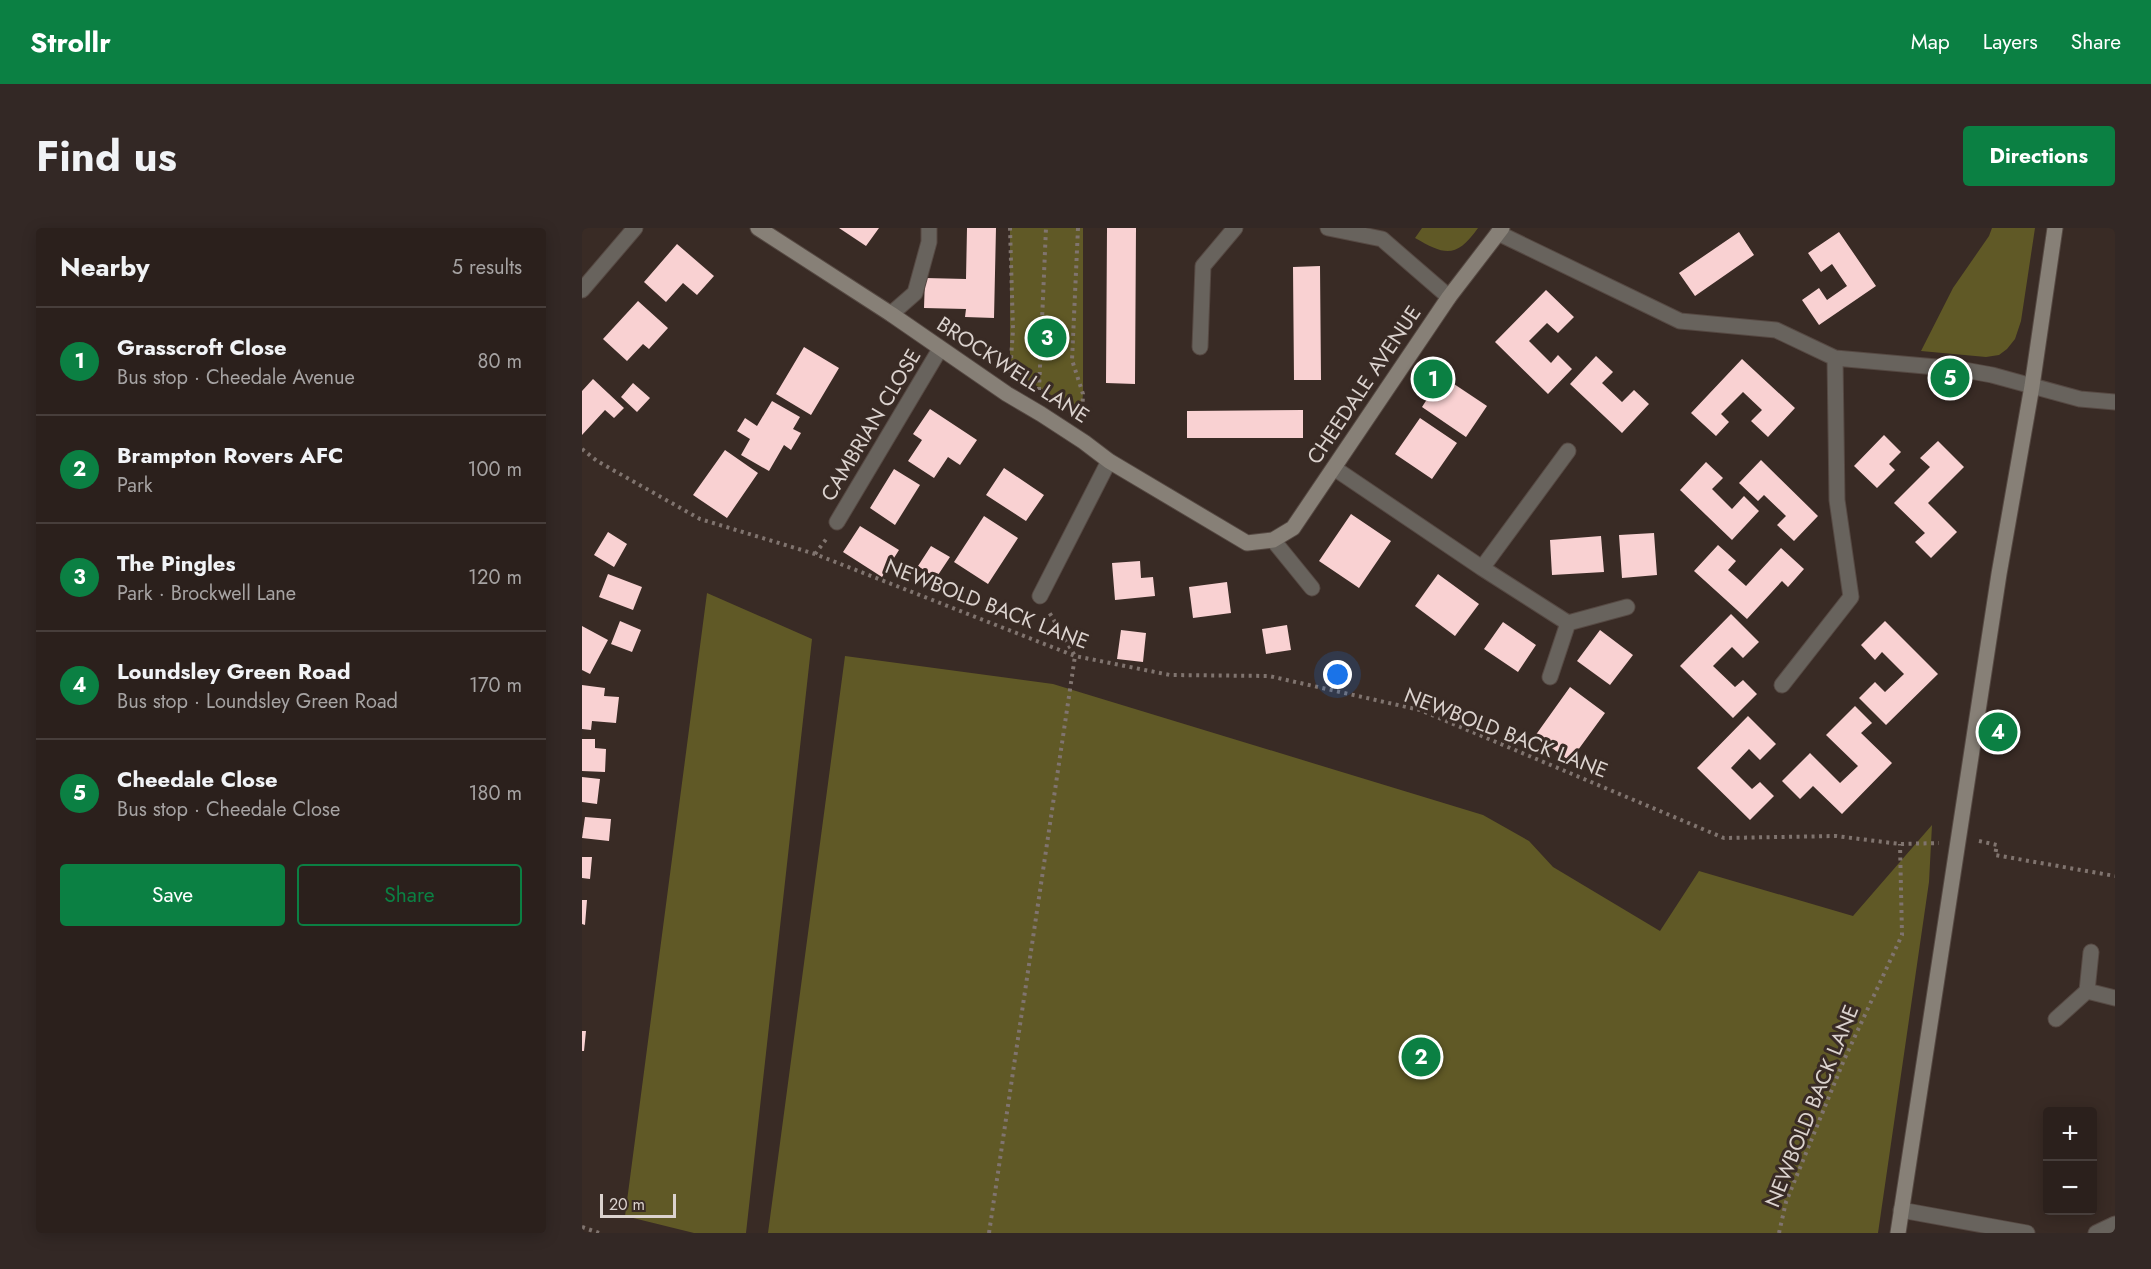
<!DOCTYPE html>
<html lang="en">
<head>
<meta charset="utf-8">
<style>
	:root { --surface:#2b201c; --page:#332825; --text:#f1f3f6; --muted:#a6a3a3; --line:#473e3b; --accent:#0b8043 }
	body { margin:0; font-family:Jost,sans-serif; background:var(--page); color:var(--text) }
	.controls { position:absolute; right:18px; bottom:18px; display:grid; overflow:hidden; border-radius:6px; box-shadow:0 3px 15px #0003 }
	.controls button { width:54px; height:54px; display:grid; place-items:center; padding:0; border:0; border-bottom:2px solid var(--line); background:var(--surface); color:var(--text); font:30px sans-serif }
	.scale { position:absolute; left:18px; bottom:15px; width:76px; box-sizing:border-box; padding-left:6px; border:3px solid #dbd2ce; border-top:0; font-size:16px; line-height:21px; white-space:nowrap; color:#dbd2ce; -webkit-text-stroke:4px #392b25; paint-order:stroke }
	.you { position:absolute; left:756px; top:447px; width:21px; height:21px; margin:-15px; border:4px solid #fff; border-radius:50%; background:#1a73e8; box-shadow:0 0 0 9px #1a73e833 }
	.badge { display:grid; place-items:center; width:39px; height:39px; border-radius:50%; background:var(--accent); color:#fff; font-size:20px; font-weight:700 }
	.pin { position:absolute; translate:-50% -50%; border:3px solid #fff; box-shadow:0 2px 6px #0006 }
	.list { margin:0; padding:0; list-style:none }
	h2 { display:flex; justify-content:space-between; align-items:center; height:78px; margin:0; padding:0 24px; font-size:26px }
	h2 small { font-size:20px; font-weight:400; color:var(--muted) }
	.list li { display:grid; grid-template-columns:39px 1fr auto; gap:18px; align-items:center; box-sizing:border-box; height:108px; padding:0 24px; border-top:2px solid var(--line) }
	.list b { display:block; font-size:22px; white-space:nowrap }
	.list p { margin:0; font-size:20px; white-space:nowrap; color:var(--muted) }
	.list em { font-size:20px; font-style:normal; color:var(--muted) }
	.actions { display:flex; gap:12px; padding:18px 24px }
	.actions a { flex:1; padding:14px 0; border:2px solid var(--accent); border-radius:6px; text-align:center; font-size:21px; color:var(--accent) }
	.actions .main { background:var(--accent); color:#fff }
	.map { position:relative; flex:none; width:1533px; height:1005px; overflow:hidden; border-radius:6px }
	header { display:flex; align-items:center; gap:36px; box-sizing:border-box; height:84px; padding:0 30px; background:var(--accent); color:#fff }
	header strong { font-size:28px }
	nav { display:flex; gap:33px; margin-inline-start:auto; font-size:21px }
	.intro { display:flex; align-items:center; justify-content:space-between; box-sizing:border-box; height:144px; padding:0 36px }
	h1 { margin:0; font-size:42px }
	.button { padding:15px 27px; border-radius:6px; background:var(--accent); color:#fff; font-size:21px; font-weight:700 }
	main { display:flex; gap:36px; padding:0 36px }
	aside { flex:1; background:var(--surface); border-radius:6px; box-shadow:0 3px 15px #0003 }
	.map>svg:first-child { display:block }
</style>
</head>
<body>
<header>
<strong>Strollr</strong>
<nav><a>Map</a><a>Layers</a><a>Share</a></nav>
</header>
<div class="intro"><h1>Find us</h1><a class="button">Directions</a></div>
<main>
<aside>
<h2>Nearby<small>5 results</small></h2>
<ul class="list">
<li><span class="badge">1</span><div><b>Grasscroft Close</b><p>Bus stop · Cheedale Avenue</p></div><em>80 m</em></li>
<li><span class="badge">2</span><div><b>Brampton Rovers AFC</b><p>Park</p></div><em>100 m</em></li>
<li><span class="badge">3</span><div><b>The Pingles</b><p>Park · Brockwell Lane</p></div><em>120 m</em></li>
<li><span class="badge">4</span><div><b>Loundsley Green Road</b><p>Bus stop · Loundsley Green Road</p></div><em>170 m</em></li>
<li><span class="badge">5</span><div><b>Cheedale Close</b><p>Bus stop · Cheedale Close</p></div><em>180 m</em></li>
</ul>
<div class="actions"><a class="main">Save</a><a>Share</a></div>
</aside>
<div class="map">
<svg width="1533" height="1005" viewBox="0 0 1533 1005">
	<rect width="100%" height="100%" fill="#392b25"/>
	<path fill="#605926" d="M428 0H501V166L499 186 428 141Z
		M840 0H896C874 31 863 27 833 10Z
		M1410 0H1453L1439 93 1433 111 1425 121 1417 127 1404 129 1339 123 1371 60 1407 8Z
		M125 365 230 411 164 1005H112L43 988Z
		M263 428 471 456 901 587 947 613 971 639 1078 703 1117 643 1271 688 1350 597 1347 654 1296 1005H186Z"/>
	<path fill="#f9d1d2" d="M257 0H297L284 18Z
		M385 0H414L412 90 383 89 384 81 342 80 343 50 384 51Z
		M525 0H554L553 156 524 155Z
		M1157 4 1172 27 1113 68 1097 45Z
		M1257 4 1294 58 1237 97 1220 72 1237 60 1245 72 1265 58 1250 36 1239 44 1226 25Z
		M95 16 132 48 115 67 101 55 84 74 62 54Z
		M738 38 739 152H712L711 39Z
		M964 62 992 89 976 105 965 95 947 113 969 135 976 127 990 141 966 166 913 114Z
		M56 73 86 100 67 121 61 116 45 133 21 111Z
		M222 119 257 140 229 187 194 166Z
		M1014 128 1031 144 1020 155 1040 174 1052 162 1067 176 1040 205 988 156Z
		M1160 131 1213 180 1186 209 1169 193 1180 182 1161 164 1139 186 1147 194 1134 208 1109 185Z
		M860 148 905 178 884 209 840 179Z
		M11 151 42 180 32 190 23 182 0 207V163Z
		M51 155 68 170 55 184 39 169Z
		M190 173 218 189 211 201 219 205 209 222 202 217 187 243 159 227 168 211 155 203 163 190 175 198Z
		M348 181 395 212 378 237 366 229 352 250 326 233 340 212 331 206Z
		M721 182V210H605V183Z
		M838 190 875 215 850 251 813 226Z
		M1302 207 1319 224 1307 236 1313 242 1295 260 1272 238Z
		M1356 213 1382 239 1346 275 1375 304 1349 330 1333 314 1343 305 1312 275 1348 239 1338 230Z
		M143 222 176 245 145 290 111 267Z
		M1179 232 1236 288 1212 313 1195 297 1204 288 1182 267 1176 273 1157 255Z
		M1124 234 1141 250 1130 261 1150 281 1162 268 1177 283 1150 312 1098 262Z
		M422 240 462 267 444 293 404 267Z
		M312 241 338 257 313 297 288 280Z
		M769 286 809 313 777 360 737 333Z
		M402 288 436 310 406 356 372 334Z
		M278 298 317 322 300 349 261 324Z
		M26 304 45 316 32 339 12 327Z
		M1072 305 1075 347 1040 350 1037 307Z
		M1019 308 1022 344 970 347 968 312Z
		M1136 317 1154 333 1146 342 1164 358 1199 320 1222 341 1206 359 1200 353 1165 391 1112 343Z
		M349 318 368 329 354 350 336 338Z
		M558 333 559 350 571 349 573 368 533 372 530 335Z
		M26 346 60 359 51 382 17 369Z
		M856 346 897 376 873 408 833 378Z
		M645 354 649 385 611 390 607 359Z
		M1149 386 1177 414 1161 430 1150 419 1131 438 1153 459 1161 452 1175 466 1151 490 1098 438Z
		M38 393 59 402 50 424 29 416Z
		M1303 393 1356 446 1304 497 1277 470 1293 454 1303 464 1322 446 1300 424 1293 432 1279 417Z
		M921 394 954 417 936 444 902 421Z
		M705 397 709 422 684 426 680 401Z
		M0 398 26 412 8 446 0 442Z
		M539 402 564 405 561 434 535 431Z
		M1018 402 1051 427 1028 457 995 433Z
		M0 457 23 460 22 468 37 469 34 495 10 493 9 502 0 501Z
		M988 459 1023 485 988 533 953 508Z
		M1273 478 1290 495 1279 505 1310 535 1260 586 1231 558 1218 571 1200 553 1228 525 1258 555 1276 538 1244 507Z
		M1166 488 1194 516 1178 532 1167 521 1149 540 1170 561 1178 554 1192 568 1168 592 1115 540Z
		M0 511H13V520L24 521 23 544 0 543Z
		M0 549 18 551 15 576 0 574Z
		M3 589 29 591 27 613 0 610Z
		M0 629H10L8 651 0 650Z
		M0 672H5L3 697 0 696Z
		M0 803H4L2 823H0Z"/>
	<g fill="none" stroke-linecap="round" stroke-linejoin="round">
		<g stroke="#564943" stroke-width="17">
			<path id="street" d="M746 0 800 11 867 69
				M916 5 1098 93 1194 102 1253 130 1377 141 1410 147 1498 171 1533 174
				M0 62 53 0
				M309 86 333 65 347 14V0
				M618 119 621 38 653 0
				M752 240 900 340 986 395 968 449
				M255 294 358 121
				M691 312 730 360
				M900 340 986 223
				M458 368 527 233
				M986 395 1045 379
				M1200 457 1269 369 1255 272 1253 130
				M1509 724 1505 763 1533 770
				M1474 791 1505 763
				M1319 982 1445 1005
				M1514 1005 1533 996"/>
		</g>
		<g stroke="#564943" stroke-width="17">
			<path id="secondary" d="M176 0 309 86 425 166 459 186 502 214 527 233 665 315 691 312 711 300 867 69 920 0
				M1316 1005 1417 346 1450 158 1473 0"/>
		</g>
		<path stroke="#80746f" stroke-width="4" stroke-dasharray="3 4.5" stroke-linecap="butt" d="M496 0 490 132 501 166 500 189
			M428 145 431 102 428 0
			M457 162 464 0
			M0 221 15 233 118 291 233 326 493 428 588 447 687 448 838 482 1142 610 1254 608 1318 616 1357 615
			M233 326 245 310
			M1397 613 1415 617 1413 627 1533 648
			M0 999 17 1005
			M407 1005 493 428 467 384
			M1197 1005 1204 974 1262 832 1320 707 1318 616"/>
		<use href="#street" stroke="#68635d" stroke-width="15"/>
		<use href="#secondary" stroke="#878077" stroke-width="15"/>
	</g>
	<g text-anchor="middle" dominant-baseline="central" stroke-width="6" stroke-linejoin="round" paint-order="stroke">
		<g font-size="21" fill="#dbd2ce" stroke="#392b25">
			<text transform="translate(431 142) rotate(33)">BROCKWELL LANE</text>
			<text transform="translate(782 157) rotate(-56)">CHEEDALE AVENUE</text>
			<text transform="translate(289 197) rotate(-59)">CAMBRIAN CLOSE</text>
			<text transform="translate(405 376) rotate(21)">NEWBOLD BACK LANE</text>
			<text transform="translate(924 505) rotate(21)">NEWBOLD BACK LANE</text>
			<text transform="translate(1230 878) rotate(-68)">NEWBOLD BACK LANE</text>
		</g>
	</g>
</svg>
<div class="controls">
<button>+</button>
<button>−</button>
</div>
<div class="scale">20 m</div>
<div class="you"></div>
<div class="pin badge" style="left:851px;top:151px">1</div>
<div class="pin badge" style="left:839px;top:829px">2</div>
<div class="pin badge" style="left:465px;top:110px">3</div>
<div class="pin badge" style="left:1416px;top:504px">4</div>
<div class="pin badge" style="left:1368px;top:150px">5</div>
</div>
</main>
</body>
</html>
